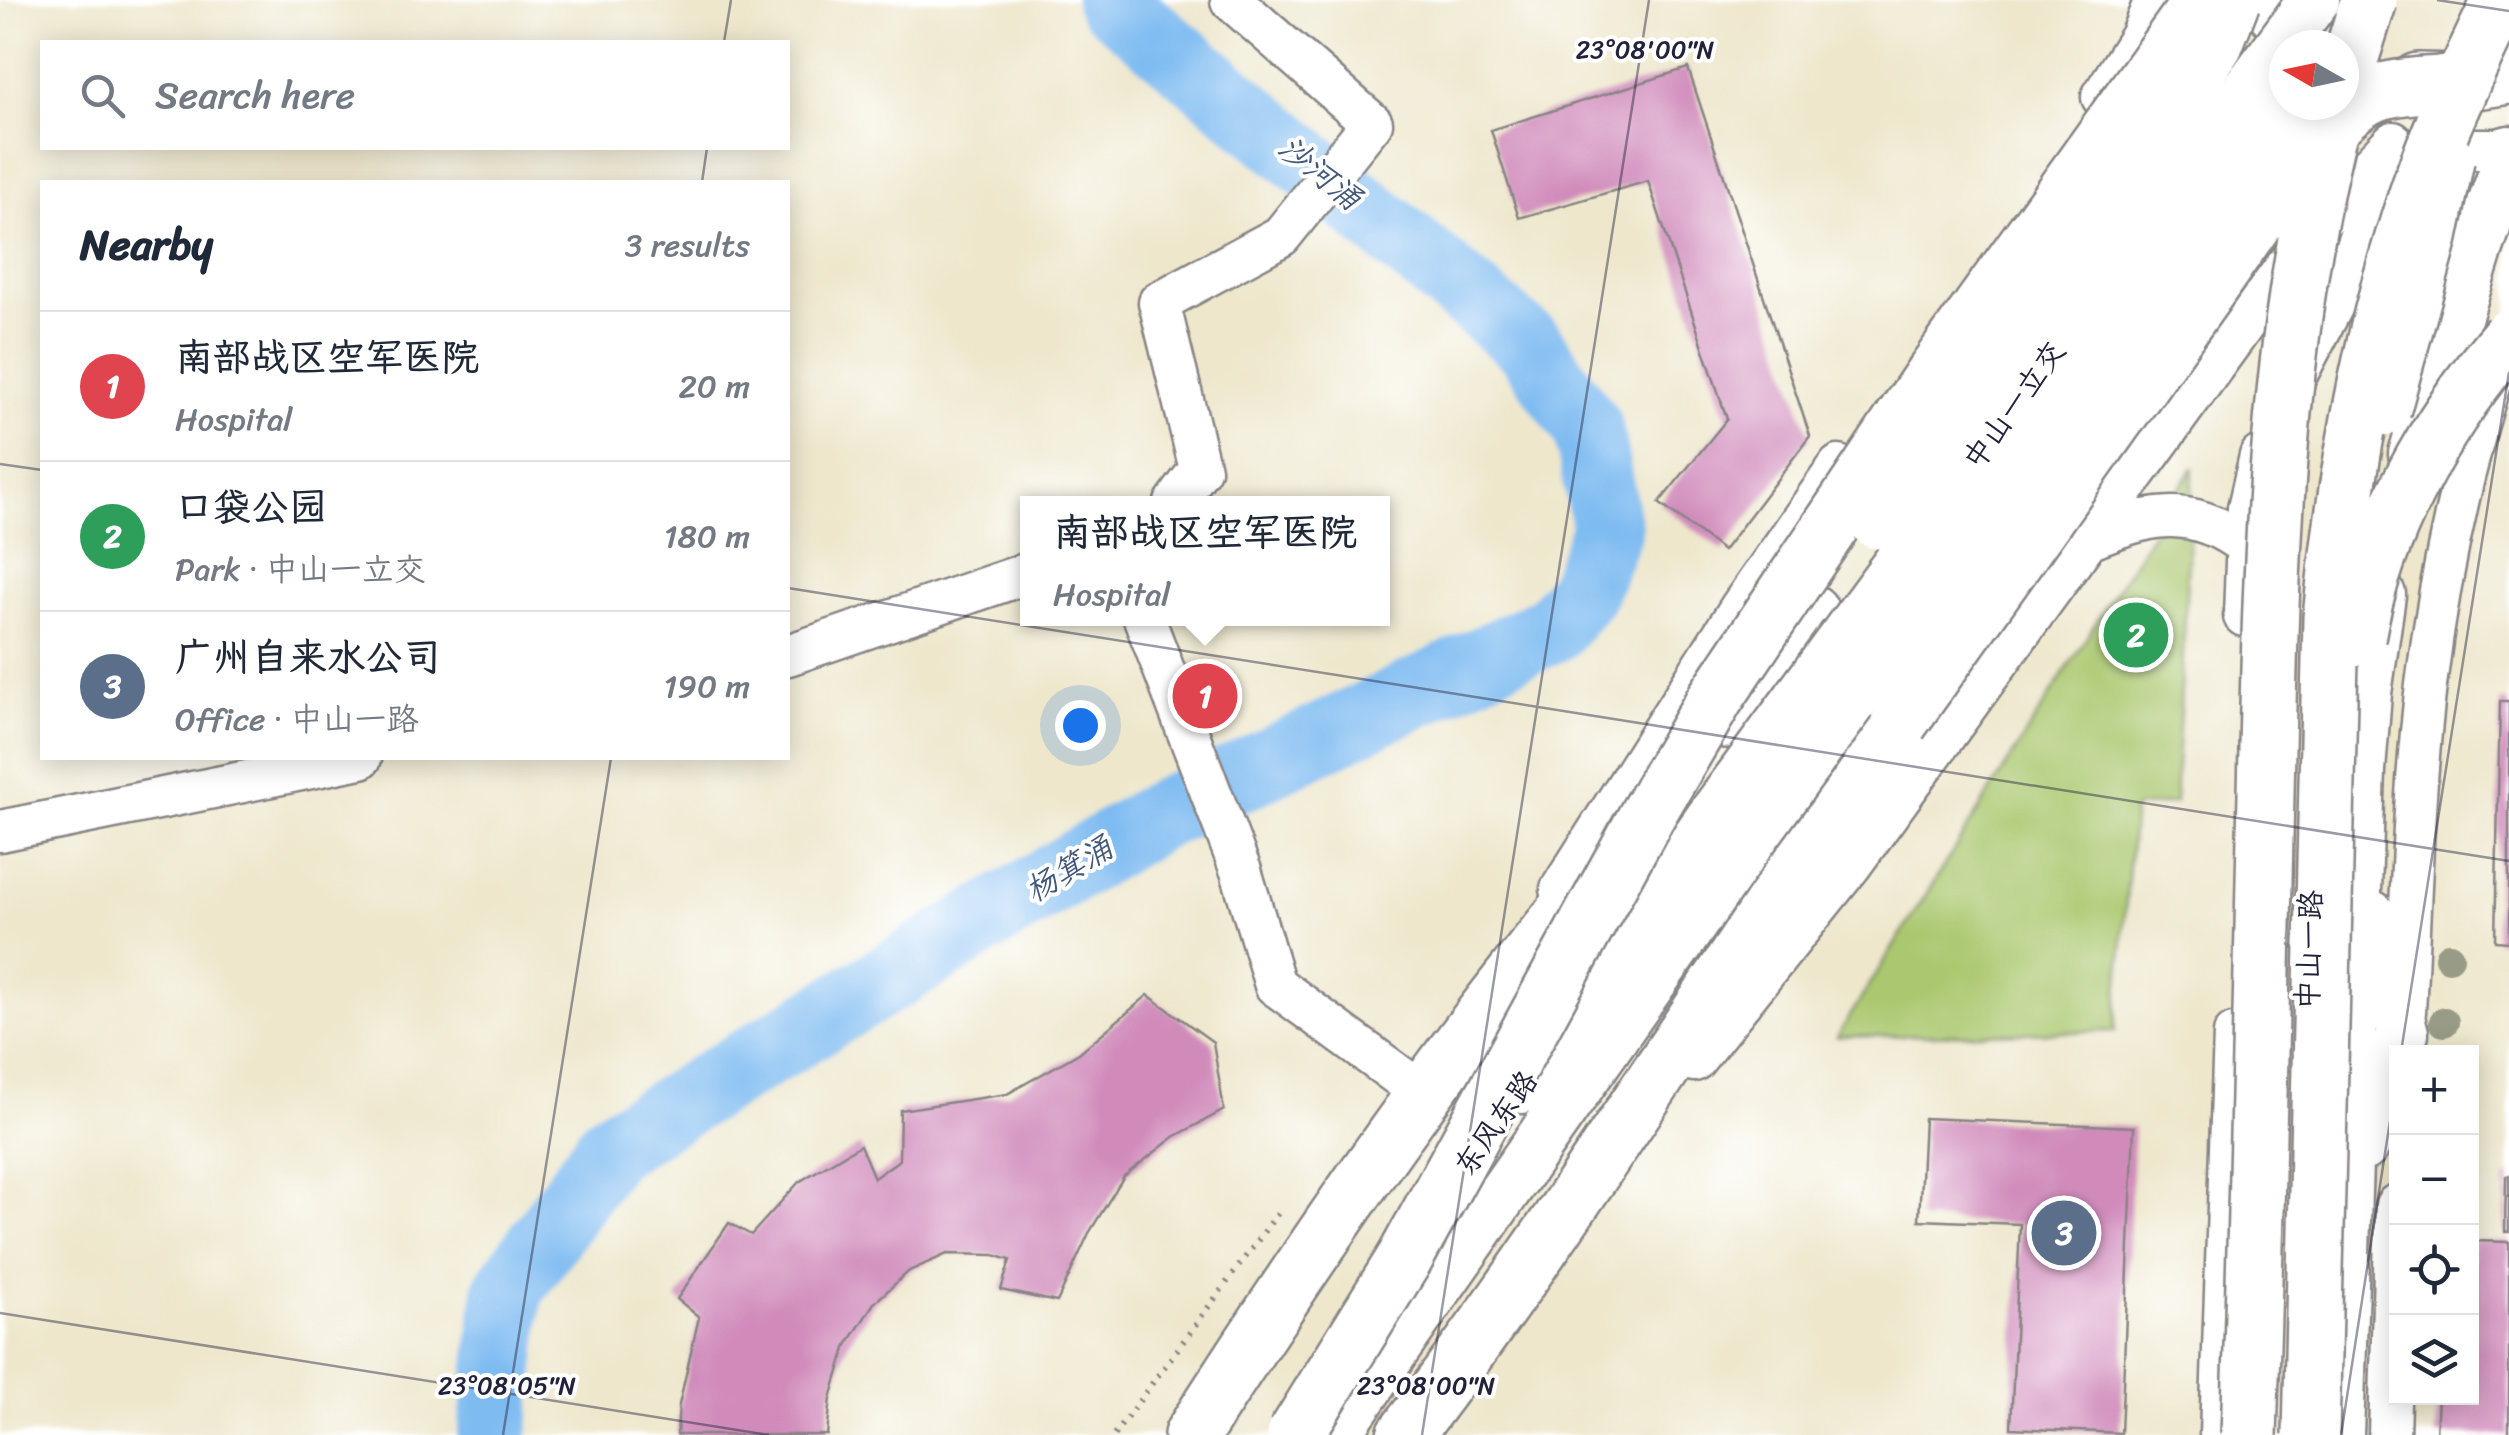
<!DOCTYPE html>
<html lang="en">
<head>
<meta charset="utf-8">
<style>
	:root { --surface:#fff; --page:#f2f2f3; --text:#1f2937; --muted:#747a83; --line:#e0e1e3; --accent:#0f766e }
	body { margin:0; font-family:Sriracha,"LXGW WenKai TC",sans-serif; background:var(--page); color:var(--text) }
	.controls { position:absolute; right:30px; bottom:30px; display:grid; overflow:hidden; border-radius:0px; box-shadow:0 5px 25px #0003 }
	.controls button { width:90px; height:90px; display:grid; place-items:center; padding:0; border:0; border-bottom:2px solid var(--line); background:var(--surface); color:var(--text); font:50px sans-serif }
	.compass { position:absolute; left:2269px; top:30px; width:90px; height:90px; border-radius:50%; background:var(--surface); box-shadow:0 5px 25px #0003; rotate:279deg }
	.you { position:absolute; left:1080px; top:725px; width:35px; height:35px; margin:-25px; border:8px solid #fff; border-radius:50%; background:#1a73e8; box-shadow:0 0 0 15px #1a73e833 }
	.badge { display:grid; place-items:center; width:65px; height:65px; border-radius:50%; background:var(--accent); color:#fff; font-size:32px; font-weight:700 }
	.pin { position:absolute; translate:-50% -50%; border:5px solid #fff; box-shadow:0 2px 10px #0006 }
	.popup { position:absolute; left:1020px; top:496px; width:370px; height:130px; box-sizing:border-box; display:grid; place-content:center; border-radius:0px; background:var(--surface); filter:drop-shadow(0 2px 8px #0005); font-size:32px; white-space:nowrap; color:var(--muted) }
	.popup b { font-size:38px; color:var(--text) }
	.popup::after { content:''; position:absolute; left:50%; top:100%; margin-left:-20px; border:20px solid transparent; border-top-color:var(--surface) }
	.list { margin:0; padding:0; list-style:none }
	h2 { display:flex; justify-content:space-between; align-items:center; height:130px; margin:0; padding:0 40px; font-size:42px }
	h2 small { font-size:32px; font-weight:400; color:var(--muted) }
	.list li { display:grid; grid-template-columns:65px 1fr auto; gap:30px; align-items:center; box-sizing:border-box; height:150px; padding:0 40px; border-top:2px solid var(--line) }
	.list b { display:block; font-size:38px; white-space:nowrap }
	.list p { margin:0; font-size:32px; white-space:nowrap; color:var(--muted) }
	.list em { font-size:32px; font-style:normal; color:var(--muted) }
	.icon { flex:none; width:55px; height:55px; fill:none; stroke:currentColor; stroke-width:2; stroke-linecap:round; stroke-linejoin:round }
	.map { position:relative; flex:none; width:2509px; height:1435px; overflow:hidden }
	.search { position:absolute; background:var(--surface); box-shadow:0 5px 25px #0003; left:40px; top:40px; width:750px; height:110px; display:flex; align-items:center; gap:25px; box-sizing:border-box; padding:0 35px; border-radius:0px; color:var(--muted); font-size:38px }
	.panel { position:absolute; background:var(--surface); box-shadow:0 5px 25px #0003; left:40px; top:180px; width:750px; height:580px; border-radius:0px }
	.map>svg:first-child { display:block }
</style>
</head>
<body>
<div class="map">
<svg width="2509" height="1435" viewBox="0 0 2509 1435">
	<rect width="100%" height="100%" fill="#fff"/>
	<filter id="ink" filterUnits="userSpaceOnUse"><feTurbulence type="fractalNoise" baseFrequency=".01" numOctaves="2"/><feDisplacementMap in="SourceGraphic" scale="20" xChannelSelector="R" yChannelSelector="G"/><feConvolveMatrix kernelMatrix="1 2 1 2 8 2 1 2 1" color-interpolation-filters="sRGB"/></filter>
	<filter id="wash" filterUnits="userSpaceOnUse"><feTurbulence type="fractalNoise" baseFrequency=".0048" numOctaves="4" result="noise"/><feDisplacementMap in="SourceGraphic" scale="40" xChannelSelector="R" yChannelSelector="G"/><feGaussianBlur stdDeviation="2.25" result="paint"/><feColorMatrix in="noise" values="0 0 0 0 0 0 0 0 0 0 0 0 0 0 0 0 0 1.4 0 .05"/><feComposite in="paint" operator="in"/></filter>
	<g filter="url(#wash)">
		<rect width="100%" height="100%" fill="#eee7cc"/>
		<path fill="#abc86f" stroke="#667555" stroke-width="2.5" d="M2193 467 2175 803 2134 808 2115 1031 1837 1037Z"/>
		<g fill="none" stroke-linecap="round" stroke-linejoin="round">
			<path stroke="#7ebbf1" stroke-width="70" d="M493 1435 508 1291 609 1147 1154 818 1552 628 1582 591 1607 529 1588 429 1530 346 1110 0"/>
		</g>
		<g id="blocks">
			<path fill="#d08bbb" d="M1688 68 1810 436 1723 551 1659 503 1727 419 1648 181 1519 218 1491 130Z
				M2500 701H2509V942L2495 941Z
				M1148 995 1213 1042 1224 1110 1174 1137 1124 1176 1089 1233 1057 1302 1001 1290 1010 1260 994 1255 947 1254 909 1271 874 1303 847 1345 831 1398 827 1435H677L679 1405 699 1317 677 1299 729 1223 751 1235 799 1182 860 1145 874 1178 899 1160 900 1110 1007 1094 1079 1053Z
				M1924 1118 2134 1127 2121 1433 2011 1428 2020 1224 1919 1220Z
				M2506 1176H2509V1232H2505Z
				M2472 1241 2509 1242V1435H2436L2438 1398H2472Z"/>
		</g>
	</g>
	<g filter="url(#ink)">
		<use href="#blocks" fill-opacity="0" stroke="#888484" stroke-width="2.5"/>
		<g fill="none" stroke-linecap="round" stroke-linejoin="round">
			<g stroke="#888484" stroke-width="45">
				<path id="minor" d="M2102 97 2140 37 2155 0
					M2420 149H2498L2509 146
					M2296 376 2339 294 2389 153
					M1175 503 1200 469 1159 302 1281 236 1372 123 1231 0
					M2086 540C2147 515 2190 502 2246 546
					M2244 616 2248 508 2260 456
					M1144 618 1241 871 1275 985 1425 1095
					M788 655 1028 573
					M0 831 361 758
					M1561 889 1740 608 1839 466
					M2405 1012C2411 903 2413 793 2426 685 2439 579 2461 475 2493 373
					M1694 1061 1851 865 2282 272 2340 197 2393 142
					M2220 1435 2234 1034
					M2389 1435 2396 1205"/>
			</g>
			<g stroke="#888484" stroke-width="55">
				<path id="major" d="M2414 454 2477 250 2509 159
					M1521 1088 1717 810
					M2364 1145 2403 1033 2371 916
					M1334 1435 1751 839
					M2338 1435 2360 770 2366 693 2380 595"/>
			</g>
			<g stroke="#888484" stroke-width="60">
				<path id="highway" d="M2265 0 2283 19 2318 45
					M2418 81 2469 82 2509 76
					M1726 720 1811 612
					M1192 1435C1318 1239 1452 1044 1603 866
					M1405 1435C1581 1205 1729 956 1900 722"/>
			</g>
			<path stroke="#888484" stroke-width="6" stroke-dasharray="2.5 8" stroke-linecap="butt" d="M1114 1435 1281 1209"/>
			<use href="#minor" stroke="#fff" stroke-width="40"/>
			<use href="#major" stroke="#fff" stroke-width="50"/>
			<use href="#highway" stroke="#fff" stroke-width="55"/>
			<g stroke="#888484" stroke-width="55" stroke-linecap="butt">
				<path id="major-bridge" d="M2385 410 2432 240 2449 158
					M1717 810 2314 0
					M1751 839 2288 105"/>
			</g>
			<g stroke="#888484" stroke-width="60" stroke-linecap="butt">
				<path id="highway-bridge" d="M2344 79 2369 0
					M1877 521 2167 118 2215 44 2232 0
					M2357 638C2376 526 2437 422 2509 337
					M1900 722C2001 580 2102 438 2204 295 2238 247 2318 122 2367 97 2391 85 2423 86 2449 83
					M1295 1435 1405 1258 1647 815 1715 699 1931 377 2202 0
					M2249 1435C2257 1221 2261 1008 2266 794 2271 563 2275 329 2336 105
					M2311 1435 2331 618C2346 464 2374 312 2427 166 2448 110 2475 54 2501 0"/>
			</g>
			<use href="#major-bridge" stroke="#fff" stroke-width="50"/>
			<use href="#highway-bridge" stroke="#fff" stroke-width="55"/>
		</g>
		<g fill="#989b86">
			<circle cx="2449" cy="957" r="15"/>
			<circle cx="2444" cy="1022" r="15"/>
		</g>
	</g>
	<path fill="none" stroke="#22223b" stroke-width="2.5" stroke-opacity="0.45" d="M2437 0 2509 11M724 42 731 0M702 182 707 148M0 464 42 470M788 588 2509 861M2401 1052 2509 372M0 1313 769 1435M503 1435 611 758M1422 1435 1649 0M2341 1435 2396 1083"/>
	<g text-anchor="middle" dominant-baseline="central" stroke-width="8" stroke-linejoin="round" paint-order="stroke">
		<g font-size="30" fill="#22223b" stroke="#fff">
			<text transform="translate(2014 405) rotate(-54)">中山一立交</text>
			<text transform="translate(2309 950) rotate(-88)">中山一路</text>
			<text transform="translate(1496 1123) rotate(-55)">东风东路</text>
		</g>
		<g font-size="32" font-style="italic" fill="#42587b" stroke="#fff">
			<text transform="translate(1320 173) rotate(39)">沙河涌</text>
			<text transform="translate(1069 869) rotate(-31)">杨箕涌</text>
		</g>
	</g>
	<g font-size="25" text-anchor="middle" fill="#22223b" stroke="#fff" stroke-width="8" stroke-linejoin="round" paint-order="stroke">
		<text x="1645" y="58">23°08'00"N</text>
		<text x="507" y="1394">23°08'05"N</text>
		<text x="1426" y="1394">23°08'00"N</text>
	</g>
</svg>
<div class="controls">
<button>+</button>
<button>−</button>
<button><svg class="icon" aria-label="locate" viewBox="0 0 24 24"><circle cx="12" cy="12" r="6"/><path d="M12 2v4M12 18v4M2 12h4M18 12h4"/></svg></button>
<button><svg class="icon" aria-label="layers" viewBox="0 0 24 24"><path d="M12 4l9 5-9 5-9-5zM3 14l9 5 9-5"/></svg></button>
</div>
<svg class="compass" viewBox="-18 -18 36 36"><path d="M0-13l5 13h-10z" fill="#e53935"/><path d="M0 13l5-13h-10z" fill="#747a83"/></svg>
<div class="you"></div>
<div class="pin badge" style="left:1205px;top:696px;background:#e0444e">1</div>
<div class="popup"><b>南部战区空军医院</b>Hospital</div>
<div class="pin badge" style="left:2136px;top:635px;background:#2e9e5b">2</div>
<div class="pin badge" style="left:2064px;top:1233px;background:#5c6f8a">3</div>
<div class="search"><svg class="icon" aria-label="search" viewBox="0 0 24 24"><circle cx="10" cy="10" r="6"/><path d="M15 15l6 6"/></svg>Search here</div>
<section class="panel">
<h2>Nearby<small>3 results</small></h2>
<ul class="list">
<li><span class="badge" style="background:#e0444e">1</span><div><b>南部战区空军医院</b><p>Hospital</p></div><em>20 m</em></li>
<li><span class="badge" style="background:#2e9e5b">2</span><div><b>口袋公园</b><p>Park · 中山一立交</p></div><em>180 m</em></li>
<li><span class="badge" style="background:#5c6f8a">3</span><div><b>广州自来水公司</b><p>Office · 中山一路</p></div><em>190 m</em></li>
</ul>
</section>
</div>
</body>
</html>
